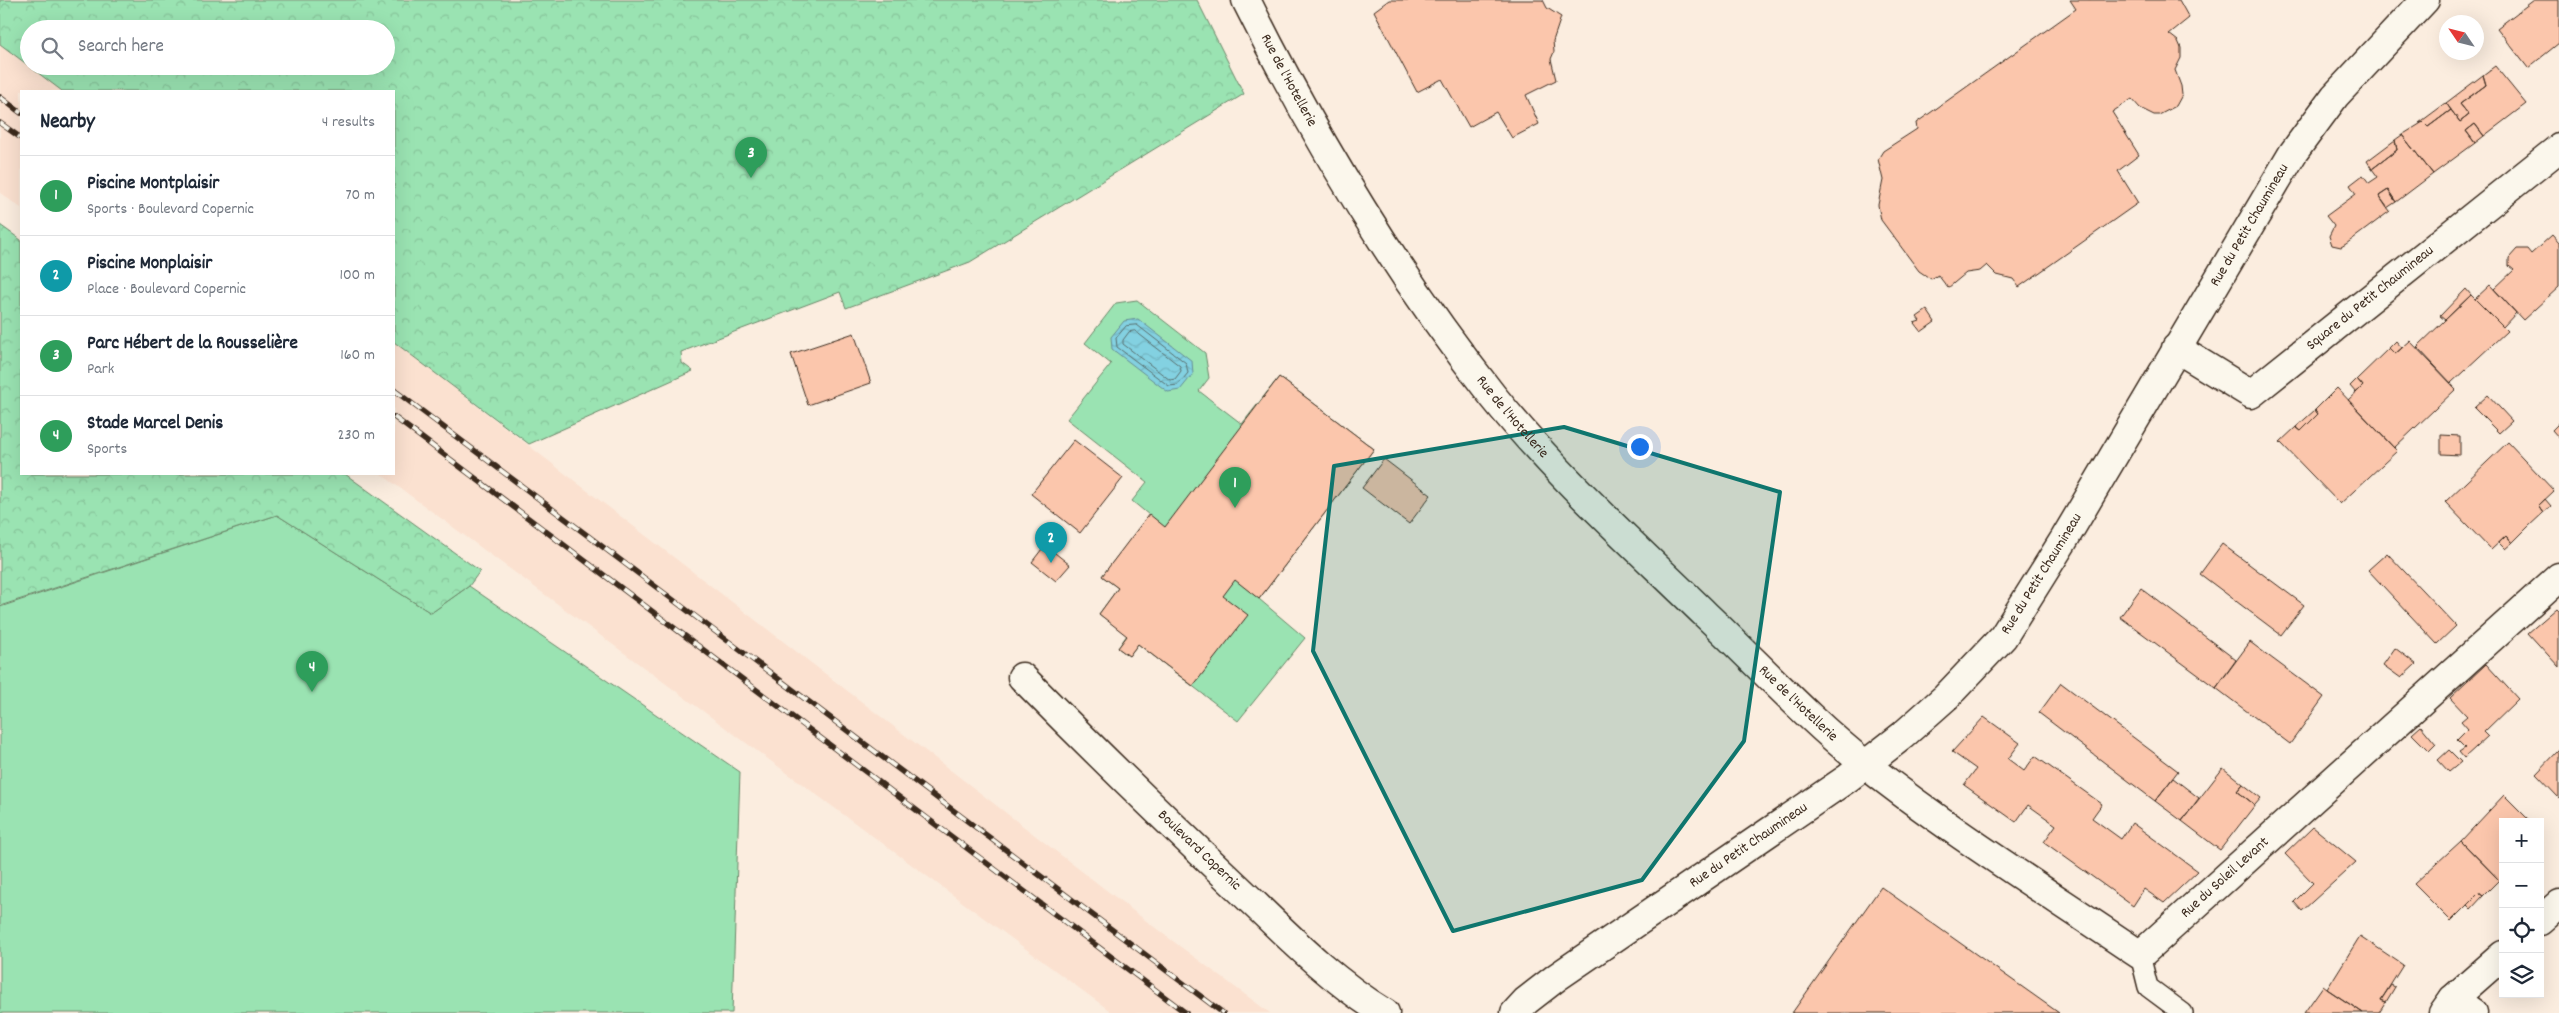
<!DOCTYPE html>
<html lang="en">
<head>
<meta charset="utf-8">
<style>
	:root { --surface:#fff; --page:#f6f6f7; --text:#1f2937; --muted:#747a83; --line:#e0e1e3; --accent:#ea580c }
	body { margin:0; font-family:Dekko,sans-serif; background:var(--page); color:var(--text) }
	.controls { position:absolute; right:15px; bottom:15px; display:grid; overflow:hidden; border-radius:0px; box-shadow:0 5px 20px #0002 }
	.controls button { width:45px; height:45px; display:grid; place-items:center; padding:0; border:0; border-bottom:1px solid var(--line); background:var(--surface); color:var(--text); font:25px sans-serif }
	.compass { position:absolute; left:2439px; top:15px; width:45px; height:45px; border-radius:50%; background:var(--surface); box-shadow:0 5px 20px #0002; rotate:305deg }
	.you { position:absolute; left:1639px; top:446px; width:18px; height:18px; margin:-12px; border:4px solid #fff; border-radius:50%; background:#1a73e8; box-shadow:0 0 0 8px #1a73e833 }
	.badge { display:grid; place-items:center; width:32px; height:32px; border-radius:50%; background:var(--accent); color:#fff; font-size:16px; font-weight:700 }
	.pin { position:absolute; translate:-50% -41px; filter:drop-shadow(0 1px 2px #0008) }
	.pin::after { content:''; position:absolute; top:26px; width:18px; height:15px; background:inherit; clip-path:polygon(0 0,100% 0,50% 100%) }
	.list { margin:0; padding:0; list-style:none }
	h2 { display:flex; justify-content:space-between; align-items:center; height:65px; margin:0; padding:0 20px; font-size:21px }
	h2 small { font-size:16px; font-weight:400; color:var(--muted) }
	.list li { display:grid; grid-template-columns:32px 1fr auto; gap:15px; align-items:center; box-sizing:border-box; height:80px; padding:0 20px; border-top:1px solid var(--line) }
	.list b { display:block; font-size:19px; white-space:nowrap }
	.list p { margin:0; font-size:16px; white-space:nowrap; color:var(--muted) }
	.list em { font-size:16px; font-style:normal; color:var(--muted) }
	.icon { flex:none; width:28px; height:28px; fill:none; stroke:currentColor; stroke-width:2; stroke-linecap:round; stroke-linejoin:round }
	.map { position:relative; flex:none; width:2559px; height:1013px; overflow:hidden }
	.search { position:absolute; background:var(--surface); box-shadow:0 5px 20px #0002; left:20px; top:20px; width:375px; height:55px; display:flex; align-items:center; gap:12px; box-sizing:border-box; padding:0 18px; border-radius:28px; color:var(--muted); font-size:19px }
	.panel { position:absolute; background:var(--surface); box-shadow:0 5px 20px #0002; left:20px; top:90px; width:375px; height:385px; border-radius:0px }
	.map>svg:first-child { display:block }
</style>
</head>
<body>
<div class="map">
<svg width="2559" height="1013" viewBox="0 0 2559 1013">
	<defs>
		<pattern id="park-crowns" width="20" height="18" patternUnits="userSpaceOnUse" patternTransform="scale(1.25)"><rect width="20" height="18" fill="#9ae3b2"/><path d="M2 6a3 3 0 1 1 6 0M12 15a3 3 0 1 1 6 0" fill="none" stroke="#86c399"/></pattern>
		<pattern id="water-waves" width="16" height="10" patternUnits="userSpaceOnUse" patternTransform="scale(1.25)"><rect width="16" height="10" fill="#83d1e1"/><path d="M0 5q4-4 8 0t8 0" fill="none" stroke="#72b4c1"/></pattern>
	</defs>
	<rect width="100%" height="100%" fill="#fbeddf"/>
	<filter id="ink" filterUnits="userSpaceOnUse"><feTurbulence type="fractalNoise" baseFrequency=".02" numOctaves="2"/><feDisplacementMap in="SourceGraphic" scale="10" xChannelSelector="R" yChannelSelector="G"/><feConvolveMatrix kernelMatrix="1 2 1 2 8 2 1 2 1" color-interpolation-filters="sRGB"/></filter>
	<g filter="url(#ink)">
		<path fill="#fbe1d0" d="M0 44 62 91H21V208L0 193Z
			M394 342 1162 933 1270 1013H1113L381 474H394Z"/>
		<path fill="#9ae3b2" stroke="#6a8668" d="M1137 300 1205 353 1209 378 1199 391 1242 424 1279 377 1374 449 1259 599 1305 638 1238 721 1138 644 1129 656 1118 648 1127 635 1099 614 1118 588 1102 576 1149 515 1132 501 1147 482 1067 419 1111 364 1085 343 1116 303Z
			M277 515 431 613 469 586 740 772 732 1013H0V607Z"/>
		<path fill="url(#park-crowns)" stroke="#6a8668" d="M0 0H1197L1244 94 970 262 846 308 840 292 681 352 682 363 693 371 529 444 394 342V91H62L29 66H386V29H29V66L0 44Z
			M0 225 21 240V474H345L480 571 469 586 431 613 277 515 0 606Z"/>
		<path fill="url(#water-waves)" stroke="#668e93" d="M1138 319 1192 361 1193 374 1180 390 1168 392 1112 349 1111 337 1124 321Z"/>
		<g fill="none" stroke-linecap="round" stroke-linejoin="round">
			<path stroke="#586d6c" stroke-width="1" d="M1137 325 1186 363 1188 373 1178 385 1169 386 1117 347 1116 338 1126 326Z
				M1135 331 1180 366 1181 371 1175 379 1170 380 1123 344V340L1129 332Z"/>
		</g>
		<path fill="#fbc6ac" stroke="#3b2a1e" d="M1389 0H1543L1547 8 1561 17 1553 41 1554 52 1551 59 1556 80 1526 95 1539 124 1512 138 1496 112 1469 127 1442 79 1417 92 1374 11Z
			M2070 0H2179L2189 18 2169 34 2178 41 2181 48V58L2175 70 2181 86 2182 95 2176 106 2159 115H2154L2140 108 2132 99 2112 112 2139 155 2118 171 2138 203 2019 287 2013 279 1997 275 1987 265 1980 271 1966 273 1948 288 1938 275 1931 279 1919 271 1881 220 1878 205 1883 180 1878 159 1883 151 1917 129 1916 123 2076 9Z
			M2534 0H2559V43L2528 68 2497 28Z
			M2495 66 2526 104 2484 136 2475 124 2466 131 2475 143 2433 174 2402 135 2423 122 2428 127 2451 110 2460 122 2469 115 2460 104 2486 85 2483 75Z
			M2483 75 2486 85 2460 104 2469 115 2460 122 2446 103Z
			M2446 103 2451 110 2428 127 2423 122 2419 123Z
			M2475 124 2484 136 2475 143 2466 131Z
			M2402 135 2433 174 2396 202 2388 190 2379 196 2390 211 2346 244 2341 247 2332 245 2329 236 2334 226 2326 216 2356 194 2350 185 2363 175 2369 183 2378 177 2372 169 2397 150 2395 140Z
			M2395 140 2397 150 2372 169 2367 161Z
			M2388 190 2396 202 2387 208 2379 196Z
			M2552 235 2559 243V287L2523 320 2494 289 2514 270 2509 266V258L2517 249H2527L2531 254Z
			M2490 285 2516 313 2503 327 2475 299Z
			M2466 289 2471 295 2445 320 2440 316Z
			M2471 295 2507 331 2451 383 2417 347Z
			M1927 310 1935 322 1921 332 1914 323 1920 321 1917 317Z
			M854 333 871 383 808 405 791 354Z
			M2396 341 2402 348 2395 354 2389 348Z
			M2410 341 2456 389 2394 448 2348 400 2363 386 2357 379 2389 348 2395 354Z
			M1279 377 1374 449 1259 599 1235 580 1223 596 1248 615 1193 686 1138 644 1129 656 1118 648 1127 636 1099 614 1118 588 1102 576 1149 514 1165 527Z
			M2357 379 2363 386 2356 393 2350 386Z
			M2337 388 2397 451 2340 504 2280 442 2296 427 2301 431 2318 414 2315 410Z
			M2488 395 2512 421 2499 433 2474 408Z
			M2315 410 2318 414 2301 431 2296 427Z
			M2559 423V438L2552 430Z
			M2441 435 2460 436V455L2441 454Z
			M1074 440 1123 478 1080 533 1031 494Z
			M2508 442 2554 491 2538 506 2543 513 2528 527 2512 543 2506 536 2491 550 2445 502Z
			M1384 459 1431 495 1409 524 1362 488Z
			M2545 499 2551 506 2543 513 2538 506Z
			M2506 536 2512 543 2505 549 2499 543Z
			M2222 544 2304 605 2281 635 2200 574Z
			M1045 545 1070 565 1056 581 1032 562Z
			M2387 553 2456 626 2437 644 2368 570Z
			M2141 588 2236 660 2216 688 2120 617Z
			M2557 608 2559 610V667L2528 633Z
			M2250 642 2324 697 2290 744 2216 688Z
			M2395 648 2416 664 2401 678 2383 665Z
			M2486 664 2518 699 2484 732 2488 736 2464 758 2459 752 2465 748 2457 740 2468 729 2461 721 2467 716 2450 698Z
			M2061 683 2178 771 2155 801 2039 713Z
			M1984 717 2020 743 2008 759 2024 771 2035 756 2102 804 2092 818 2121 839 2132 823 2198 871 2164 903 2144 889 2133 906 2044 842 2056 825 2028 805 2016 822 1964 785 1976 769 1952 752Z
			M2421 726 2436 744 2429 751 2412 734Z
			M2449 750 2461 762 2449 772 2438 760Z
			M2559 750V798L2536 774Z
			M2223 768 2243 784 2237 791 2255 805 2220 850 2182 821Z
			M2173 778 2199 798 2182 821 2155 801Z
			M2243 784 2261 798 2255 805 2237 791Z
			M2504 795 2531 822H2503V877L2499 880 2461 841Z
			M2313 827 2356 862 2302 911 2294 902 2313 883 2285 854Z
			M2461 841 2499 880 2483 896 2479 893 2451 921 2414 884Z
			M1881 887 2059 1013H1792Z
			M2479 893 2483 896 2471 909 2467 905Z
			M2360 936 2403 965 2381 1000 2386 1002 2379 1013H2363L2327 989Z
			M2391 985 2395 987 2386 1002 2381 1000Z
			M2323 986 2327 989 2363 1013H2304Z"/>
		<g fill="none" stroke-linecap="round" stroke-linejoin="round">
			<g stroke="#3b2a1e" stroke-width="22">
				<path id="lane" d="M2140 955 2148 987 2183 1013"/>
			</g>
			<g stroke="#3b2a1e" stroke-width="31">
				<g id="street">
					<path id="s1" d="M1246 0C1315 139 1396 273 1492 395 1556 475 1633 544 1706 615 1759 665 1809 720 1866 765 1953 834 2049 893 2140 955L2559 577"/>
					<path id="s2" d="M2176 348 2251 394 2559 148"/>
					<path id="s3" d="M1022 677C1093 749 1165 819 1238 888 1284 932 1330 980 1385 1013"/>
					<path d="M2540 921 2559 904"/>
					<path d="M2453 999 2473 1013"/>
					<path id="s4" d="M1515 1013 1526 1001 1557 977 1848 778 1902 736 1946 697 2003 637 2065 538 2293 153 2335 96 2425 0"/>
					<path d="M2443 1013 2453 999 2503 955"/>
				</g>
			</g>
			<use href="#lane" stroke="#fbf7ec" stroke-width="19"/>
			<use href="#street" stroke="#fbf7ec" stroke-width="28"/>
			<g stroke="#3b2a1e" stroke-width="5.5">
				<path id="rail" d="M0 97 21 113
					M0 123 21 138
					M394 390 1223 1013
					M394 417 1186 1013"/>
			</g>
			<use href="#rail" stroke="#fbf7ec" stroke-width="4" stroke-dasharray="11" stroke-linecap="butt"/>
		</g>
	</g>
	<path fill="#0f766e" fill-opacity="0.2" stroke="#0f766e" stroke-width="4" stroke-linejoin="round" d="M1564 427 1780 492 1744 741 1642 880 1453 931 1313 651 1334 466Z"/>
	<g text-anchor="middle" dominant-baseline="central" stroke-width="5" stroke-linejoin="round" paint-order="stroke">
		<g font-size="15" fill="#3b2a1e" stroke="#fbf7ec">
			<text stroke="none"><textPath href="#s1" startOffset="91">Rue de l'Hotellerie</textPath></text>
			<text stroke="none"><textPath href="#s4" startOffset="1098">Rue du Petit Chaumineau</textPath></text>
			<text stroke="none"><textPath href="#s2" startOffset="241">Square du Petit Chaumineau</textPath></text>
			<text stroke="none"><textPath href="#s1" startOffset="496">Rue de l'Hotellerie</textPath></text>
			<text stroke="none"><textPath href="#s4" startOffset="692">Rue du Petit Chaumineau</textPath></text>
			<text stroke="none"><textPath href="#s1" startOffset="901">Rue de l'Hotellerie</textPath></text>
			<text stroke="none"><textPath href="#s4" startOffset="288">Rue du Petit Chaumineau</textPath></text>
			<text stroke="none"><textPath href="#s3" startOffset="248">Boulevard Copernic</textPath></text>
			<text stroke="none"><textPath href="#s1" startOffset="1441">Rue du Soleil Levant</textPath></text>
		</g>
	</g>
</svg>
<div class="controls">
<button>+</button>
<button>−</button>
<button><svg class="icon" aria-label="locate" viewBox="0 0 24 24"><circle cx="12" cy="12" r="6"/><path d="M12 2v4M12 18v4M2 12h4M18 12h4"/></svg></button>
<button><svg class="icon" aria-label="layers" viewBox="0 0 24 24"><path d="M12 4l9 5-9 5-9-5zM3 14l9 5 9-5"/></svg></button>
</div>
<svg class="compass" viewBox="-18 -18 36 36"><path d="M0-13l5 13h-10z" fill="#e53935"/><path d="M0 13l5-13h-10z" fill="#747a83"/></svg>
<div class="you"></div>
<div class="pin badge" style="left:1235px;top:508px;background:#2e9e5b">1</div>
<div class="pin badge" style="left:1051px;top:563px;background:#0f9aa8">2</div>
<div class="pin badge" style="left:751px;top:178px;background:#2e9e5b">3</div>
<div class="pin badge" style="left:312px;top:692px;background:#2e9e5b">4</div>
<div class="search"><svg class="icon" aria-label="search" viewBox="0 0 24 24"><circle cx="10" cy="10" r="6"/><path d="M15 15l6 6"/></svg>Search here</div>
<section class="panel">
<h2>Nearby<small>4 results</small></h2>
<ul class="list">
<li><span class="badge" style="background:#2e9e5b">1</span><div><b>Piscine Montplaisir</b><p>Sports · Boulevard Copernic</p></div><em>70 m</em></li>
<li><span class="badge" style="background:#0f9aa8">2</span><div><b>Piscine Monplaisir</b><p>Place · Boulevard Copernic</p></div><em>100 m</em></li>
<li><span class="badge" style="background:#2e9e5b">3</span><div><b>Parc Hébert de la Rousselière</b><p>Park</p></div><em>160 m</em></li>
<li><span class="badge" style="background:#2e9e5b">4</span><div><b>Stade Marcel Denis</b><p>Sports</p></div><em>230 m</em></li>
</ul>
</section>
</div>
</body>
</html>
